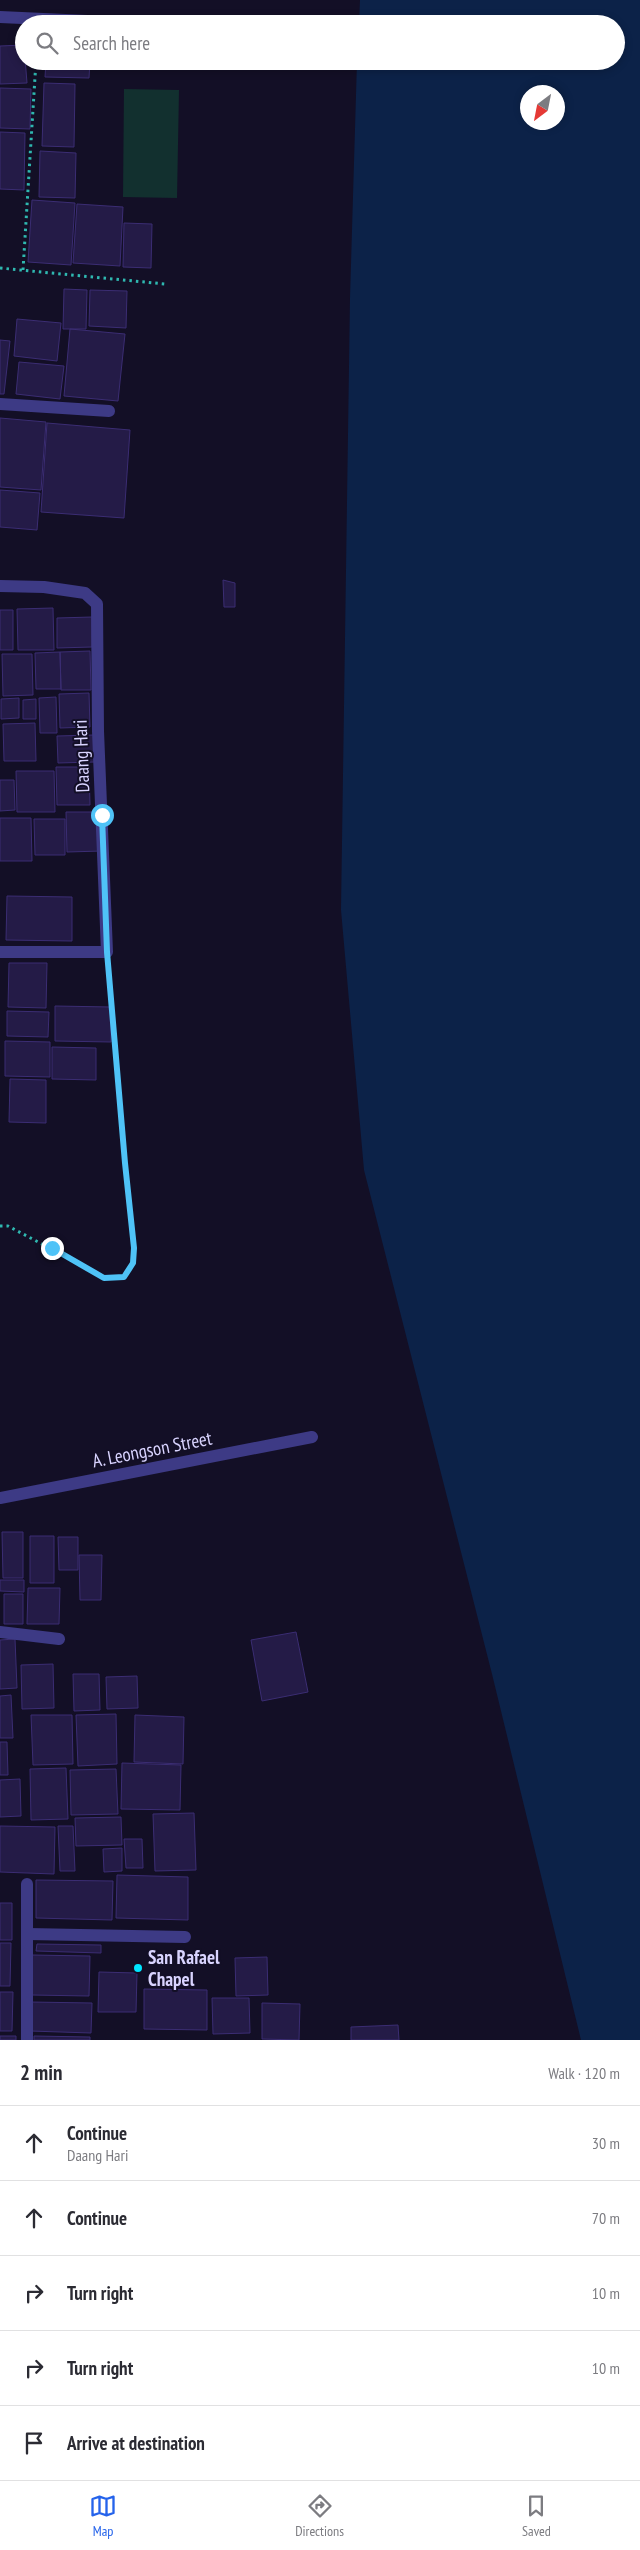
<!DOCTYPE html>
<html lang="en">
<head>
<meta charset="utf-8">
<style>
	:root { --surface:#fff; --page:#f7f7f7; --text:#2b2b33; --muted:#7c7c81; --line:#e1e1e2; --accent:#2563eb }
	body { margin:0; font-family:"PT Sans Narrow",sans-serif; background:var(--page); color:var(--text) }
	.compass { position:absolute; left:520px; top:85px; width:45px; height:45px; border-radius:50%; background:var(--surface); box-shadow:0 2px 8px #0003; rotate:212deg }
	.stop { position:absolute; width:15px; height:15px; margin:-11px; border:4px solid #4fc3f7; border-radius:50%; background:#fff }
	.stop.end { background:#4fc3f7; border-color:#fff; box-shadow:0 1px 5px #0008 }
	.list { margin:0; padding:0; list-style:none }
	h2 { display:flex; justify-content:space-between; align-items:center; height:65px; margin:0; padding:0 20px; font-size:21px }
	h2 small { font-size:16px; font-weight:400; color:var(--muted) }
	.list li { display:grid; grid-template-columns:32px 1fr auto; gap:15px; align-items:center; box-sizing:border-box; height:75px; padding:0 20px; border-top:1px solid var(--line) }
	.list b { display:block; font-size:19px; white-space:nowrap }
	.list p { margin:0; font-size:16px; white-space:nowrap; color:var(--muted) }
	.list em { font-size:16px; font-style:normal; color:var(--muted) }
	.icon { flex:none; width:28px; height:28px; fill:none; stroke:currentColor; stroke-width:2; stroke-linecap:round; stroke-linejoin:round }
	.map { position:relative; flex:none; width:640px; height:2040px; overflow:hidden }
	.search { position:absolute; background:var(--surface); box-shadow:0 2px 8px #0003; left:15px; right:15px; top:15px; height:55px; display:flex; align-items:center; gap:12px; box-sizing:border-box; padding:0 18px; border-radius:28px; color:var(--muted); font-size:19px }
	.sheet { height:440px; background:var(--surface) }
	nav { display:flex; justify-content:space-around; align-items:center; box-sizing:border-box; height:70px; border-top:1px solid var(--line); background:var(--surface); font-size:14px; color:var(--muted) }
	nav a { display:grid; justify-items:center; gap:2px }
	nav .on { color:var(--accent) }
	.map>svg:first-child { display:block }
</style>
</head>
<body>
<div class="map">
<svg width="640" height="2040" viewBox="0 0 640 2040">
	<rect width="100%" height="100%" fill="#130f26"/>
	<path fill="#12302f" d="M124 89 179 90 177 198 123 197Z"/>
	<path fill="#0c2248" fill-rule="evenodd" d="M360 0H640V2040H581L492 1674 364 1170 341 910 350 298 357 61H616V24H359ZM528 92H558V122H528Z"/>
	<path fill="#241b47" stroke="#3b2d73" d="M24 45 27 83 0 84V46Z
		M46 61H90L89 78 45 77Z
		M44 83 75 84 74 147 42 146Z
		M0 88 31 89 30 129 0 128Z
		M0 132 25 133 24 190 0 189Z
		M40 151 76 153 75 198 39 197Z
		M32 200 75 203 71 265 28 262Z
		M77 204 123 207 120 266 73 263Z
		M124 223 152 224 151 268 123 267Z
		M64 289 87 290 86 329H63Z
		M90 290 127 291 126 328 89 326Z
		M17 319 61 323 57 361 14 356Z
		M70 329 125 334 118 401 64 396Z
		M0 340 10 341 4 394H0Z
		M19 362 64 366 60 399 16 394Z
		M0 418 46 422 41 490 0 487Z
		M47 423 130 430 124 518 41 512Z
		M0 490 40 493 37 530 0 527Z
		M223 580 235 583V607H224Z
		M53 608 54 650H18L17 609Z
		M0 610H13V650H0Z
		M92 617V647L57 648V618Z
		M90 651 91 690H61L60 652Z
		M60 652 61 689H36L35 653Z
		M2 654H32L33 695 3 696Z
		M89 693 90 727 60 728 59 694Z
		M56 697 57 733H40L39 698Z
		M19 698V718L1 719V699Z
		M36 699V719H23V700Z
		M35 723 36 761H4L3 724Z
		M94 735 95 762 58 763 57 736Z
		M56 767H89L90 805H57Z
		M16 771H54L55 812H17Z
		M0 780H14L15 810 0 811Z
		M66 812H101L102 851 67 852Z
		M0 818H31L32 861H0Z
		M34 819H65V855H35Z
		M7 896 72 897V941L6 940Z
		M9 963H47L46 1008 8 1007Z
		M55 1006 111 1007V1042L55 1041Z
		M7 1011 49 1012 48 1037 7 1036Z
		M5 1041 50 1042V1077L5 1076Z
		M52 1047 96 1048V1080L52 1079Z
		M10 1079 46 1080V1123L9 1122Z
		M2 1532H23V1578H3Z
		M30 1536H54V1583H30Z
		M58 1537H78V1570H59Z
		M79 1555H102L101 1600H80Z
		M0 1580H24V1592L0 1591Z
		M28 1588H60L59 1624H27Z
		M4 1594H23V1624H4Z
		M296 1632 308 1692 262 1701 251 1640Z
		M15 1639 17 1688 0 1689V1640Z
		M53 1664 54 1708 22 1709 21 1665Z
		M73 1674H99L100 1710 74 1711Z
		M137 1676 138 1708 107 1709 106 1677Z
		M11 1695 13 1738H0V1696Z
		M116 1714 117 1764 78 1766 76 1715Z
		M31 1715H72L73 1764 33 1765Z
		M135 1715 184 1717 183 1764 134 1762Z
		M0 1742H7L8 1775H0Z
		M122 1763 181 1765 180 1810 121 1809Z
		M66 1768 68 1819 31 1820 30 1769Z
		M116 1769 118 1814 71 1815 70 1770Z
		M20 1779 21 1816 0 1817V1780Z
		M194 1813 196 1870 155 1871 153 1814Z
		M121 1817 122 1845 76 1846 75 1818Z
		M0 1826 55 1827 54 1874 0 1872Z
		M58 1826H73L75 1871H60Z
		M124 1839H142L143 1868H126Z
		M122 1848V1871L104 1872 103 1849Z
		M117 1875 188 1877V1920L116 1918Z
		M36 1880 113 1881 112 1920 36 1918Z
		M0 1903H12V1940H0Z
		M0 1943H11L10 1986H0Z
		M37 1944 101 1945V1953L36 1951Z
		M32 1955 90 1956 89 1996 31 1995Z
		M267 1957 268 1995 236 1996 235 1958Z
		M99 1972 137 1973 136 2012H98Z
		M144 1989 207 1990V2030L144 2029Z
		M0 1992H13L12 2031H0Z
		M212 1998H249L250 2033 213 2034Z
		M30 2002 92 2003 91 2033 30 2031Z
		M262 2003 300 2004 299 2040 262 2039Z
		M398 2025 399 2040H351V2027Z
		M0 2036H16V2040H0Z
		M34 2036 90 2037V2040H34Z"/>
	<g fill="none" stroke-linecap="round" stroke-linejoin="round">
		<path stroke="#2fb8b0" stroke-width="3" stroke-dasharray="2.5 4" stroke-linecap="butt" d="M0 268 165 284
			M23 270 36 61
			M0 1226H8L104 1277H124L133 1263 134 1247 125 1163 109 973"/>
		<path stroke="#3d3a85" stroke-width="12" d="M28 1934 185 1937"/>
		<path stroke="#3d3a85" stroke-width="12" d="M0 17 131 23
			M0 404 109 411
			M0 586 44 587 85 593 97 604 98 731 107 952H0
			M0 1498 312 1437
			M0 1632 59 1639
			M27 1884V2040"/>
	</g>
	<g fill="none" stroke-linecap="round" stroke-linejoin="round">
		<path stroke="#4fc3f7" stroke-width="6" d="M52 1248 104 1278 124 1277 133 1263 134 1248 125 1163 107 952 102 815"/>
	</g>
	<circle fill="#00e5ff" stroke="#130f26" stroke-width="2" cx="138" cy="1968" r="5"/>
	<g text-anchor="middle" dominant-baseline="central" stroke-width="4" stroke-linejoin="round" paint-order="stroke">
		<g font-size="19" fill="#d9d4ff" stroke="#130f26">
			<text transform="translate(81 756) rotate(-92)">Daang Hari</text>
			<text transform="translate(152 1449) rotate(-11)">A. Leongson Street</text>
		</g>
		<g font-size="19" font-weight="bold" fill="#d9d4ff" stroke="#130f26" text-anchor="start">
			<text x="148" y="1957">San Rafael<tspan x="148" dy="22">Chapel</tspan></text>
		</g>
	</g>
</svg>
<svg class="compass" viewBox="-18 -18 36 36"><path d="M0-13l5 13h-10z" fill="#e53935"/><path d="M0 13l5-13h-10z" fill="#7c7c81"/></svg>
<div class="stop" style="left:102px;top:815px"></div>
<div class="stop end" style="left:52px;top:1248px"></div>
<div class="search"><svg class="icon" aria-label="search" viewBox="0 0 24 24"><circle cx="10" cy="10" r="6"/><path d="M15 15l6 6"/></svg>Search here</div>
</div>
<section class="sheet">
<h2>2 min<small>Walk · 120 m</small></h2>
<ul class="list">
<li><svg class="icon" aria-label="ahead" viewBox="0 0 24 24"><path d="M12 20V5M6 11l6-6 6 6"/></svg><div><b>Continue</b><p>Daang Hari</p></div><em>30 m</em></li>
<li><svg class="icon" aria-label="ahead" viewBox="0 0 24 24"><path d="M12 20V5M6 11l6-6 6 6"/></svg><div><b>Continue</b></div><em>70 m</em></li>
<li><svg class="icon" aria-label="right" viewBox="0 0 24 24"><path d="M7 20v-9h11M14 6l5 5-5 5"/></svg><div><b>Turn right</b></div><em>10 m</em></li>
<li><svg class="icon" aria-label="right" viewBox="0 0 24 24"><path d="M7 20v-9h11M14 6l5 5-5 5"/></svg><div><b>Turn right</b></div><em>10 m</em></li>
<li><svg class="icon" aria-label="arrive" viewBox="0 0 24 24"><path d="M6 21V4h12l-3 4 3 4H6"/></svg><div><b>Arrive at destination</b></div></li>
</ul>
</section>
<nav>
<a class="on"><svg class="icon" aria-label="map" viewBox="0 0 24 24"><path d="M3 6l6-2 6 2 6-2v14l-6 2-6-2-6 2zM9 4v14M15 6v14"/></svg>Map</a>
<a><svg class="icon" aria-label="directions" viewBox="0 0 24 24"><path d="M12 3l9 9-9 9-9-9zM9 14v-3h6M13 9l2 2-2 2"/></svg>Directions</a>
<a><svg class="icon" aria-label="saved" viewBox="0 0 24 24"><path d="M7 4h10v16l-5-4-5 4z"/></svg>Saved</a>
</nav>
</body>
</html>
